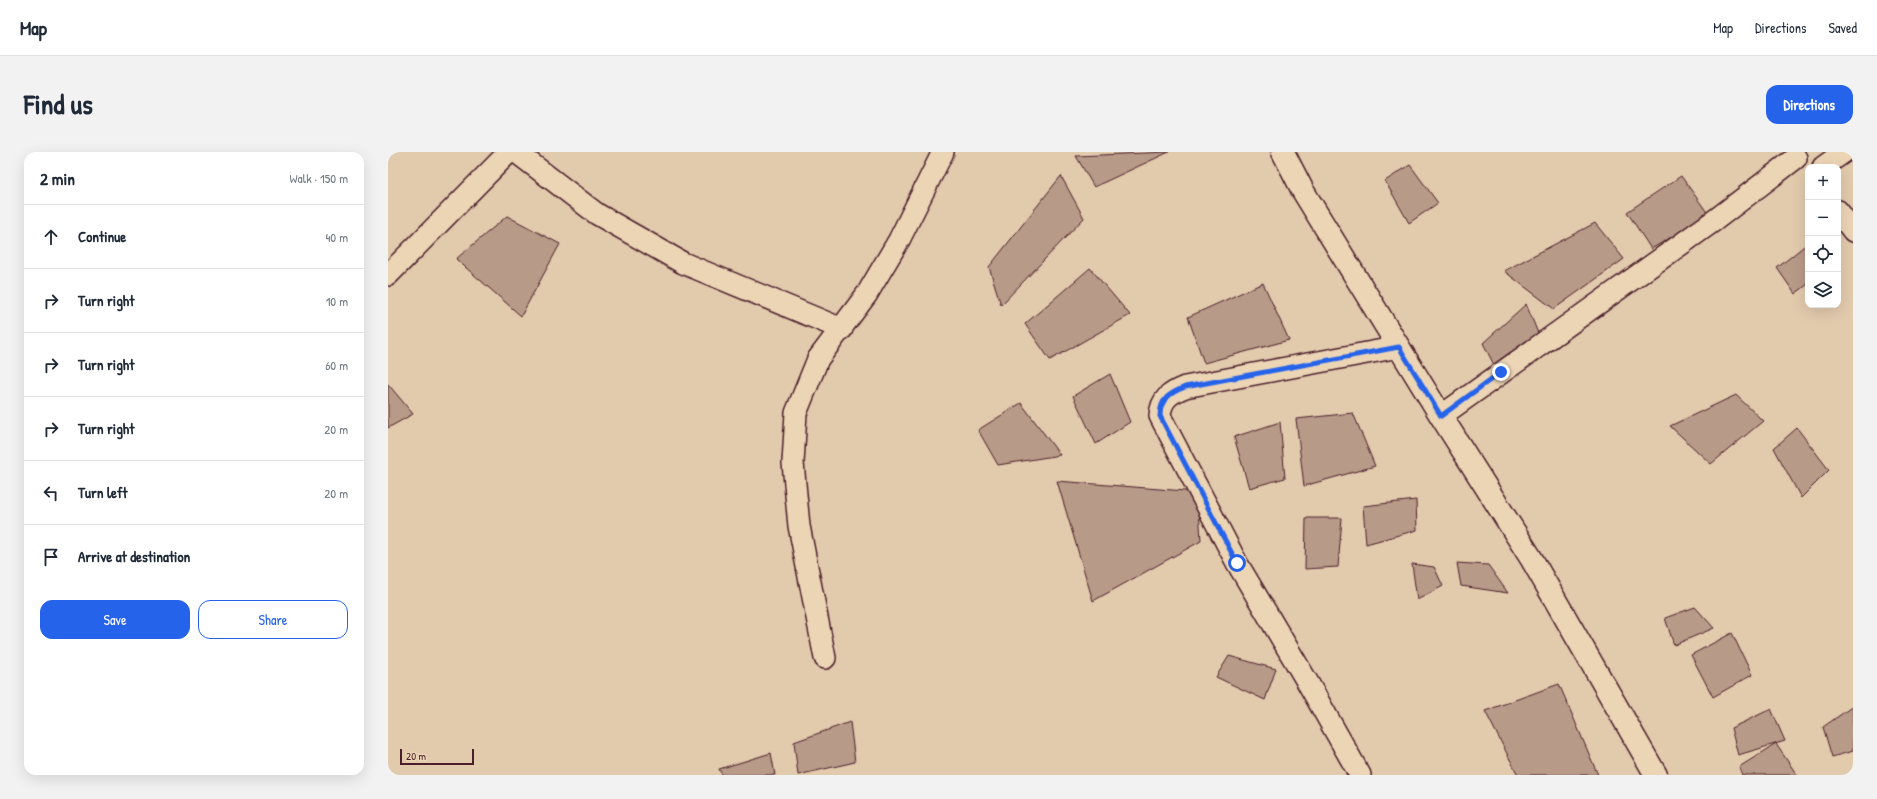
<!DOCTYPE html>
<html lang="en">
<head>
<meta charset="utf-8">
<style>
	:root { --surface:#fff; --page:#f2f2f3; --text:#1f2937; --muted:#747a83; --line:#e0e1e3; --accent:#2563eb }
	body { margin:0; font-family:"Patrick Hand",sans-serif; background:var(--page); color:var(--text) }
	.controls { position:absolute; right:12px; top:12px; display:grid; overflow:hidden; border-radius:8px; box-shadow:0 4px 16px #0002 }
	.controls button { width:36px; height:36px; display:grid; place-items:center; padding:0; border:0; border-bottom:1px solid var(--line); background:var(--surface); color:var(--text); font:20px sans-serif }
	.scale { position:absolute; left:12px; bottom:10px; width:74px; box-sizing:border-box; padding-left:4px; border:2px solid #4a1f2b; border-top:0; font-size:11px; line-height:14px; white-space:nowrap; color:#4a1f2b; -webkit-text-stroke:3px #ecd5b5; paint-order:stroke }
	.stop { position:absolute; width:12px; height:12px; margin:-9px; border:3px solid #2563eb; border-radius:50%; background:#fff }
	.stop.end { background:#2563eb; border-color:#fff; box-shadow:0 1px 4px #0008 }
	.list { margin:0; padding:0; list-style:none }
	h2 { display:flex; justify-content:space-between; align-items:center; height:52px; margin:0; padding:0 16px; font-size:17px }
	h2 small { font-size:13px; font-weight:400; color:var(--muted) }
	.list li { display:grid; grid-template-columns:26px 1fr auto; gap:12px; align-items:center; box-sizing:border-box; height:64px; padding:0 16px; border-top:1px solid var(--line) }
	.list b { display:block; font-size:15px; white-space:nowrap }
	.list em { font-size:13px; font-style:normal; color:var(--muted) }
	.actions { display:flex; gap:8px; padding:12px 16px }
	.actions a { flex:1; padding:9px 0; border:1px solid var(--accent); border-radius:12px; text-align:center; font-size:14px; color:var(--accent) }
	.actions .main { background:var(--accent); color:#fff }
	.icon { flex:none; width:22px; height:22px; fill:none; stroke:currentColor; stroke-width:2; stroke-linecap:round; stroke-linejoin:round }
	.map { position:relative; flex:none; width:1465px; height:623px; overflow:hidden; border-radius:12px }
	header { display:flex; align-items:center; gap:24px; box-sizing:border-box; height:56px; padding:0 20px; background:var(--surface); border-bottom:1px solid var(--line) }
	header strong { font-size:19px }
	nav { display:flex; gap:22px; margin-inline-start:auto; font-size:14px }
	.intro { display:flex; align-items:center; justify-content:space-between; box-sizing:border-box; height:96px; padding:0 24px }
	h1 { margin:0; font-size:28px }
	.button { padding:10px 18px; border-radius:12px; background:var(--accent); color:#fff; font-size:14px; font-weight:700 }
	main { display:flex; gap:24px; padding:0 24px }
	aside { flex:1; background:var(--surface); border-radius:12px; box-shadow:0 4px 16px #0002 }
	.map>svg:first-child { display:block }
</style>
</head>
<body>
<header>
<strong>Map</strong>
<nav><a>Map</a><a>Directions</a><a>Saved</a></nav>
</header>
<div class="intro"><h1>Find us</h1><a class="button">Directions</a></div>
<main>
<aside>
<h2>2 min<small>Walk · 150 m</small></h2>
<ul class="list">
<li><svg class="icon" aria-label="ahead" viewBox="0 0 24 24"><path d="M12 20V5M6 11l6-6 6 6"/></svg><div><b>Continue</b></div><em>40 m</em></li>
<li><svg class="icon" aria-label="right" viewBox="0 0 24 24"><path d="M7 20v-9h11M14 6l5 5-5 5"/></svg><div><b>Turn right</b></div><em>10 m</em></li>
<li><svg class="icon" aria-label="right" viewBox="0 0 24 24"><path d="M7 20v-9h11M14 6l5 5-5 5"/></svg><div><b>Turn right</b></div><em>60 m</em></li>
<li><svg class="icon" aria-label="right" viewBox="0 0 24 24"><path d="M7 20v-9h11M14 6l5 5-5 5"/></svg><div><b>Turn right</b></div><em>20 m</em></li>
<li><svg class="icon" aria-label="left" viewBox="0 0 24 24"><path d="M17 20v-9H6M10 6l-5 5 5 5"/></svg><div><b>Turn left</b></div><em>20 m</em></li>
<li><svg class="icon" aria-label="arrive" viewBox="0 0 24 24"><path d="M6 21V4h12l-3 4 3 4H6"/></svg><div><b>Arrive at destination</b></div></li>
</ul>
<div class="actions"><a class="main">Save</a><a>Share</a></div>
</aside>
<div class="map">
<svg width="1465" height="623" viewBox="0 0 1465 623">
	<rect width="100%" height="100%" fill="#e2caad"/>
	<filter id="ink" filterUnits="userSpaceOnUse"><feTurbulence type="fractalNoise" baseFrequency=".025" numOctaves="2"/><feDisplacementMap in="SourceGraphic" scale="8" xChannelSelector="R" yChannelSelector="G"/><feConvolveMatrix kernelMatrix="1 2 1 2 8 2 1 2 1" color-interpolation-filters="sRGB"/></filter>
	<g filter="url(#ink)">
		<path fill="#b89a88" stroke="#4a1f2b" d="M781 0 706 35 688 4Z
			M1022 13 1050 51 1021 71 997 29Z
			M673 24 696 66 613 153 601 115Z
			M1293 24 1321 63 1263 97 1239 60Z
			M119 64 172 92 133 164 68 107Z
			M1207 71 1236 107 1166 157 1116 119Z
			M1420 91V132L1407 142 1389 116Z
			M702 116 742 163 662 208 637 172Z
			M875 131 901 188 816 211 800 165Z
			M1138 152 1152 186 1107 215 1095 191Z
			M722 222 742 270 708 292 685 244Z
			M0 232 25 262 0 276Z
			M1348 243 1375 269 1323 312 1282 274Z
			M633 251 672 303 610 313 590 278Z
			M965 261 987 314 916 334 908 267Z
			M892 270 897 326 861 336 846 285Z
			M1409 276 1441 318 1413 346 1386 296Z
			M669 329 810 340 813 389 705 449Z
			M1028 348 1029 378 978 392 975 354Z
			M918 366H954L950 415 917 417Z
			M1069 411 1100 413 1120 441 1073 434Z
			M1024 412 1046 415 1055 434 1029 448Z
			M1307 455 1326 476 1286 493 1277 466Z
			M1344 481 1364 523 1325 545 1303 503Z
			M841 504 888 517 877 548 828 525Z
			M1171 532 1210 623H1130L1097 559Z
			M1465 554V599L1444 605 1435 575Z
			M1383 557 1397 589 1350 603 1343 576Z
			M462 570 467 610 410 623 406 590Z
			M1388 592 1409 623H1354L1351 615Z
			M383 601 387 623H334L331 617Z"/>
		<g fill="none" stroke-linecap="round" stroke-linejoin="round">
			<g stroke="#4a1f2b" stroke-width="24">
				<path id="street" d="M128 0 209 62 295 111 454 177
					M1435 15 1456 0
					M1450 59 1465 79
					M0 123 121 0
					M1053 264 1327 68 1408 6
					M437 506 411 374 405 311 408 261 430 207 479 142 511 88 555 0
					M972 623 920 531 849 411 772 264C773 247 782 241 797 235L1011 195"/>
			</g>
			<g stroke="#4a1f2b" stroke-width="25">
				<path id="secondary" d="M895 0 915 39 1053 264 1143 406 1268 623"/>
			</g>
			<use href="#street" stroke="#ecd5b5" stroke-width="21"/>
			<use href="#secondary" stroke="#ecd5b5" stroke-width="22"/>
		</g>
	</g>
	<g fill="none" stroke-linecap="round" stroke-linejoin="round" filter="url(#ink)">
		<path stroke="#2563eb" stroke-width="5" d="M849 411 772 264C772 247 782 241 797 235L1011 195 1053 264 1113 220"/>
	</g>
</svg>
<div class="controls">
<button>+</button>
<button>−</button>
<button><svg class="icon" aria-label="locate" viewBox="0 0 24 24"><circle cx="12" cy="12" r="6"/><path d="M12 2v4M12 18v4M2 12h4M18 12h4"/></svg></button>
<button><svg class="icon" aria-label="layers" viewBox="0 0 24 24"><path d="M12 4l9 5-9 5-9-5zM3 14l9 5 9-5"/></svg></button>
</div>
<div class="scale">20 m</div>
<div class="stop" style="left:849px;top:411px"></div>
<div class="stop end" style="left:1113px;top:220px"></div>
</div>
</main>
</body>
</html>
